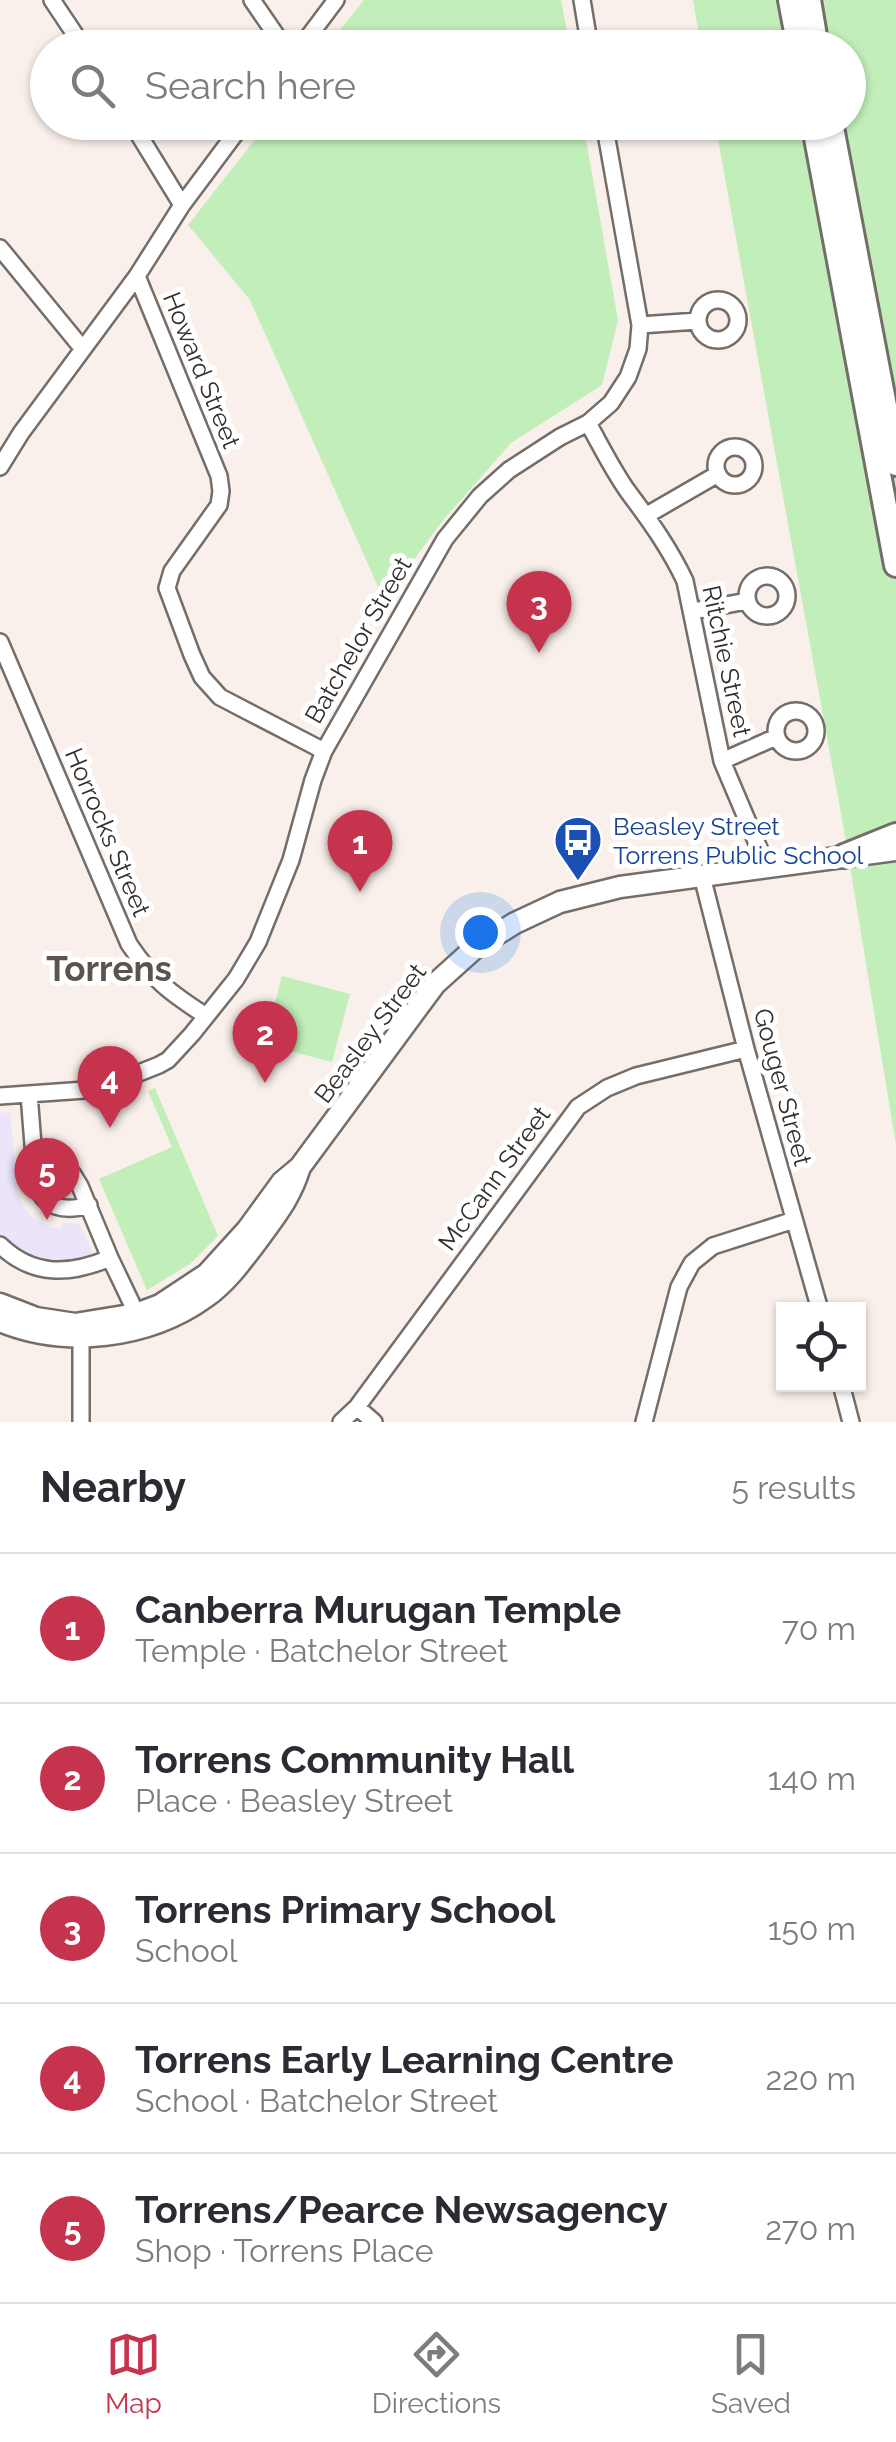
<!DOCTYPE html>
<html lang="en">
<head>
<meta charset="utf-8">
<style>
	:root { --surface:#fff; --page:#f2f2f3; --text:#2b2b33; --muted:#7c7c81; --line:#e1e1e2; --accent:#c5344c }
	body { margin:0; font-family:Raleway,sans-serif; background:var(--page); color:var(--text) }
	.controls { position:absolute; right:30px; bottom:30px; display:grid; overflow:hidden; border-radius:0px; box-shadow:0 2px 8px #0004 }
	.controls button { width:90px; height:90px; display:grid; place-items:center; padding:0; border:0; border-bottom:2px solid var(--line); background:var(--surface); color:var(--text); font:50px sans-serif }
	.you { position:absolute; left:480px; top:932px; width:35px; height:35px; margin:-25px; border:8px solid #fff; border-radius:50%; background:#1a73e8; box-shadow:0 0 0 15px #1a73e833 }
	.badge { display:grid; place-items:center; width:65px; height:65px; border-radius:50%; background:var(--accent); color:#fff; font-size:32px; font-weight:700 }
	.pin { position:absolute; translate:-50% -82px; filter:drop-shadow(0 2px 5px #0008) }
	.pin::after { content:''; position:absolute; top:52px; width:35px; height:30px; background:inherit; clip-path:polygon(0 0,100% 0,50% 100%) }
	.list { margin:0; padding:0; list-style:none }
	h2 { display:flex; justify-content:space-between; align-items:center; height:130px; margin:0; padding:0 40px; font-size:42px }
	h2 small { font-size:32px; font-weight:400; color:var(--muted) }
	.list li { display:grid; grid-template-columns:65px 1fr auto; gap:30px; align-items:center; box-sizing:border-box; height:150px; padding:0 40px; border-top:2px solid var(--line) }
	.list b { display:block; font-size:38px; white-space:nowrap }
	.list p { margin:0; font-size:32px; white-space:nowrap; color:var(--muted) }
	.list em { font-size:32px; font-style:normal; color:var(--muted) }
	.icon { flex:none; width:55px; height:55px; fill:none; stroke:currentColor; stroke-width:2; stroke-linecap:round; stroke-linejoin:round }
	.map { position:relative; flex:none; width:896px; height:1422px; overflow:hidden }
	.search { position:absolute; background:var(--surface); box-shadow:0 2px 8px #0004; left:30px; right:30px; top:30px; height:110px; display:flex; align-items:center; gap:25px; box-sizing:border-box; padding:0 35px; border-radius:55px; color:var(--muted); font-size:38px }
	.sheet { height:880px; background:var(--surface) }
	nav { display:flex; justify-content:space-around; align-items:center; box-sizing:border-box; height:140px; border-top:2px solid var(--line); background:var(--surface); font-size:28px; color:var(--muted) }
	nav a { display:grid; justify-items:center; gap:5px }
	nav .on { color:var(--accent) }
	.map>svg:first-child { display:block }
</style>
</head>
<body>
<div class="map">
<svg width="896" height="1422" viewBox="0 0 896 1422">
	<rect width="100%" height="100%" fill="#f9f0eb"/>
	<path fill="#ece4f9" d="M10 1112 18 1193 24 1208 33 1218 53 1228 61 1229 62 1223H79L97 1262 44 1267 0 1241V1113Z"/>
	<path fill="#c1eeb9" d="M364 0H561L570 47H326Z
		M693 0H896V1145L845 836 715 123 848 122V48L701 47Z
		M268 123H583L618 320 602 385 511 443 444 519 384 600 250 300 188 225Z
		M282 976 350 994 332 1062 264 1044Z
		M155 1088 218 1236 190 1264 147 1290 99 1179 172 1147 148 1091Z"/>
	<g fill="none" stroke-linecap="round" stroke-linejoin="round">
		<g stroke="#746d68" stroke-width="20">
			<path id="street" d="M52 0 84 48
				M252 0 285 48
				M582 0 590 48
				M300 48 336 0
				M131 122 182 205
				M0 248 82 348
				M137 276 219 476 221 491 219 505 172 571 167 588 192 655 202 677 220 697 324 751
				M698 320a20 20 0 1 1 40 0a20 20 0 1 1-40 0Z
				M640 325 698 321
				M588 423C601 446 613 471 629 493 650 521 670 549 685 581L722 761 767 867
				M716 466a19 19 0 1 1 38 0a19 19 0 1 1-38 0Z
				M0 467 21 433 137 276 182 205 244 122
				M647 515 718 474
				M747 596a20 20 0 1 1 40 0a20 20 0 1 1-40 0Z
				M693 611 747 601
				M0 642 129 944C154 981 169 992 206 1016
				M776 731a20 20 0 1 1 40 0a20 20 0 1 1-40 0Z
				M722 761 776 737
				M702 876 746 1049 820 1310
				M29 1094 36 1183C44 1209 65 1212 89 1205
				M0 1096 99 1089 159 1065 168 1060 192 1034 236 979 258 942 291 860 313 780 324 751 445 539 480 496 509 470 560 437 588 423 611 403 628 377 638 349 640 325 604 122
				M35 1170 52 1167 72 1173 80 1186 110 1258 141 1323
				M0 1245C33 1277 70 1275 110 1258
				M81 1327V1422
				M841 1384 851 1422
				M357 1407 374 1422
				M341 1422 357 1407 578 1107 607 1088 636 1076 746 1049
				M644 1422 679 1287 692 1263 713 1246 794 1220"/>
		</g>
		<g stroke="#746d68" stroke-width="25">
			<path id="secondary" d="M0 1304 36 1318 75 1324 136 1314 160 1305 207 1274 247 1230 282 1182 300 1167 435 984 475 948 515 923 560 902 620 887 896 850
				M0 1321C65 1348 148 1339 206 1297 227 1282 242 1261 258 1240 276 1215 291 1197 300 1167"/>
		</g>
		<g stroke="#746d68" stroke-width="28">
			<path id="primary" d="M790 0 799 48
				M809 0 817 48
				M813 122 896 565
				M831 122 896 464
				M844 856 896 835"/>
		</g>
		<use href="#street" stroke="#fff" stroke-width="15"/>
		<use href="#secondary" stroke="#fff" stroke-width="20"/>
		<use href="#primary" stroke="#fff" stroke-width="22"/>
	</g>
	<defs>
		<g id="bus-pin" transform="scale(2.5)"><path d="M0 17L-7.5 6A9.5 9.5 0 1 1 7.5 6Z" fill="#1a4fb4" stroke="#fff"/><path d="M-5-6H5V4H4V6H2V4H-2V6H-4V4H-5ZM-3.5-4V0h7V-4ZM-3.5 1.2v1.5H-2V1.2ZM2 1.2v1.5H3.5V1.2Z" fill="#fff"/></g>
	</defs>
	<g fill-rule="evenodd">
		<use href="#bus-pin" x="578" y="840"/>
	</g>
	<g text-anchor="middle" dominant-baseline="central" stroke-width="10" stroke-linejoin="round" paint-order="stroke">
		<g font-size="25" fill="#312e2c" stroke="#fff">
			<text transform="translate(202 370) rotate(68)">Howard Street</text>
			<text transform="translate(358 640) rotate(-60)">Batchelor Street</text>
			<text transform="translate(727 661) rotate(78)">Ritchie Street</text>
			<text transform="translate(108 832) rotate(67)">Horrocks Street</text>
			<text transform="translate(370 1033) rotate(-53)">Beasley Street</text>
			<text transform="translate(783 1087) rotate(75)">Gouger Street</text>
			<text transform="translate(494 1178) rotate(-54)">McCann Street</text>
		</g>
		<g font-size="25" fill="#164399" stroke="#fff" text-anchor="start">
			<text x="613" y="826">Beasley Street<tspan x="613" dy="29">Torrens Public School</tspan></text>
		</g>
		<g font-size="35" font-weight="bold" fill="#5a534e" stroke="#fff">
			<text x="109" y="968">Torrens</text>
		</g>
	</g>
</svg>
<div class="controls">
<button><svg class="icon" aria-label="locate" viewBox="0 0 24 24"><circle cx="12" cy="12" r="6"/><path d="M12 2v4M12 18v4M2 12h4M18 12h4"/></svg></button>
</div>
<div class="you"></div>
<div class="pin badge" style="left:360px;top:892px">1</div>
<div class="pin badge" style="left:265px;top:1083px">2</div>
<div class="pin badge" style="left:539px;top:653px">3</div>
<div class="pin badge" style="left:110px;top:1128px">4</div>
<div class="pin badge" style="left:47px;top:1220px">5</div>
<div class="search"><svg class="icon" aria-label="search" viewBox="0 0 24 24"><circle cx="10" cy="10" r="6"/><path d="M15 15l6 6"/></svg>Search here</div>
</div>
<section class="sheet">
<h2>Nearby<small>5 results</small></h2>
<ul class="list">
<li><span class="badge">1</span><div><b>Canberra Murugan Temple</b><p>Temple · Batchelor Street</p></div><em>70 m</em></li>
<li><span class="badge">2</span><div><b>Torrens Community Hall</b><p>Place · Beasley Street</p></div><em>140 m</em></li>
<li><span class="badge">3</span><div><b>Torrens Primary School</b><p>School</p></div><em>150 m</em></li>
<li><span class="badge">4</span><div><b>Torrens Early Learning Centre</b><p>School · Batchelor Street</p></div><em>220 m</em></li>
<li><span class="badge">5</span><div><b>Torrens/Pearce Newsagency</b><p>Shop · Torrens Place</p></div><em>270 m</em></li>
</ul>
</section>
<nav>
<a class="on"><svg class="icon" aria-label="map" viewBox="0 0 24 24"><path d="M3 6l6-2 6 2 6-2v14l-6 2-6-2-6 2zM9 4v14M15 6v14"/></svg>Map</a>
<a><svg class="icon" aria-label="directions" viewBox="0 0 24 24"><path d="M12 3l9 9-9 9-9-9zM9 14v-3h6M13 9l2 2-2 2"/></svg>Directions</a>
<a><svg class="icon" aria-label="saved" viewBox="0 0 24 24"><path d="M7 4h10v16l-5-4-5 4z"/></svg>Saved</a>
</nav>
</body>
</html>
